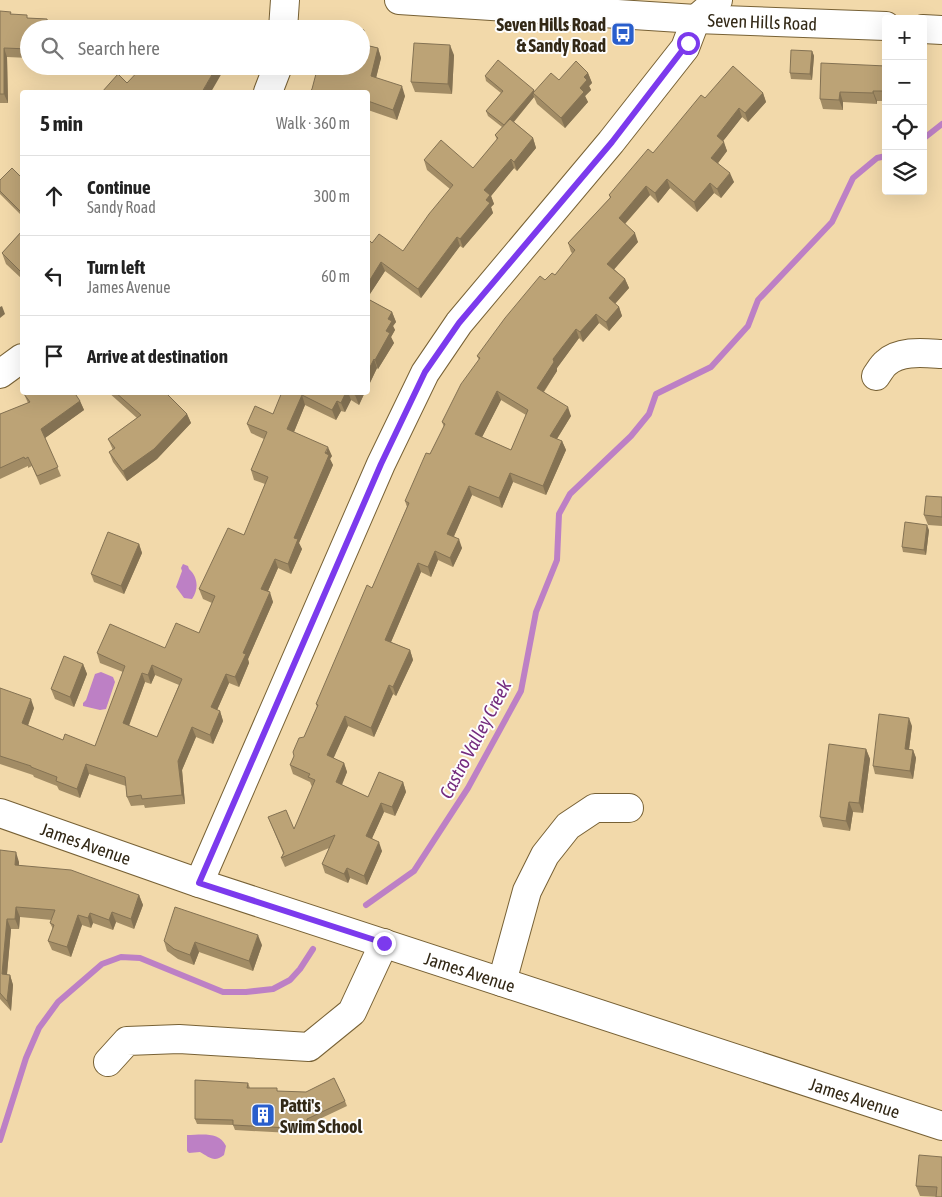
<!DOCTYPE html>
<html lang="en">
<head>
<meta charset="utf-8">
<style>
	:root { --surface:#fff; --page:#f2f2f2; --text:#222; --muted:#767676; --line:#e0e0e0 }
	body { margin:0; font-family:"Asap Condensed",sans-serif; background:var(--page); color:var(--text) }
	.controls { position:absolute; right:15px; top:15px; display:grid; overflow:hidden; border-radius:5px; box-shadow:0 5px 20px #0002 }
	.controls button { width:45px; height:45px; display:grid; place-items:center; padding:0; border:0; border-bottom:1px solid var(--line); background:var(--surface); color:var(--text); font:25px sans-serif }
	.stop { position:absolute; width:15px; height:15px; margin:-11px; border:4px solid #7c3aed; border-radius:50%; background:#fff }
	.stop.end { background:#7c3aed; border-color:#fff; box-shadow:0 1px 5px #0008 }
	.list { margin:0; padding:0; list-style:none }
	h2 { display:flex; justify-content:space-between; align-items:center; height:65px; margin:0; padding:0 20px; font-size:21px }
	h2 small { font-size:16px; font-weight:400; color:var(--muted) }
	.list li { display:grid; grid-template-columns:32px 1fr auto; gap:15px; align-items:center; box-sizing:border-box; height:80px; padding:0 20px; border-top:1px solid var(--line) }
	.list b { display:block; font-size:19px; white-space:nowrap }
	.list p { margin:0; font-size:16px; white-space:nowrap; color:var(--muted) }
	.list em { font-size:16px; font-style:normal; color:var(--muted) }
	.icon { flex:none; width:28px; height:28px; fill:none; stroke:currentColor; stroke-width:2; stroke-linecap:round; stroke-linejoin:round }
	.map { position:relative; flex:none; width:942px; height:1197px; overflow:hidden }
	.search { position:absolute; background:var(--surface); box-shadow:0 5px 20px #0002; left:20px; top:20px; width:350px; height:55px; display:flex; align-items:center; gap:12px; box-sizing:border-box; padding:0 18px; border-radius:28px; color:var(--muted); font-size:19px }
	.panel { position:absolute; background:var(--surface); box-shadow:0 5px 20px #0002; left:20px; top:90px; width:350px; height:305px; border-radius:5px }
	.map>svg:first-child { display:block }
</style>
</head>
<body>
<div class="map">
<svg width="942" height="1197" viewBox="0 0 942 1197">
	<rect width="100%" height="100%" fill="#f2d9aa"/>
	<path fill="#bd80c5" d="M183 564 188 566 189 569C198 577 199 589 192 599L184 598 176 587 182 571 181 568Z
		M101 672 113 677 115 682 106 709 100 710 83 706V703L86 700 95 674Z
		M187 1135C201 1135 219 1131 226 1146L224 1155C214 1163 209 1157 200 1152L189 1153 187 1151Z"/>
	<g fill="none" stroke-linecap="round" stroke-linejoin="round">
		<path stroke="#bd80c5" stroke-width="6" d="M923 139 942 124
			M366 905 414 871 468 788 521 691 536 612 557 560 559 514 570 494 631 436 649 414 656 394 711 367 748 326 758 300 832 222 853 178 877 158 886 156
			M0 1140 26 1058 39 1028 58 1002 102 964 121 957 140 958 223 992H246L273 989 290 980 300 969 313 949"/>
		<g stroke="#776135" stroke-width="30">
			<g id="minor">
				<path id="s1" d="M399 0 696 19 886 26"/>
				<path d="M283 29 285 0"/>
				<path d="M923 29 942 30"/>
				<path d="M268 92 278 66"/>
				<path d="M0 374 22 358"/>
				<path d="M876 376C879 372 882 366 886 363 900 350 924 353 942 354"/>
				<path id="s2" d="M0 813 199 883 942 1126"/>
				<path d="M199 883 381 464 425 373 459 323 611 142 685 48 696 19 718 0"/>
				<path d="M502 982 527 891 545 855 568 826 595 808H629"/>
				<path d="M108 1062 127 1041 179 1039 309 1047 352 1012 384 943"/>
			</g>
		</g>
		<use href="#minor" stroke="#fff" stroke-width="28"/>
	</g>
	<path fill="#a28c65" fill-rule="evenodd" d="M0 11 28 18 47 19 51 29H29V58L7 57 8 103H0Z
		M361 29 367 39 366 45 378 48 381 58 376 78 405 96 397 120 368 110V92L361 66Z
		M812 51 814 56 812 80 791 79 790 73Z
		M454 55 452 94 415 92 411 82Z
		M886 66V101H877V104L843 102V110L823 109 820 99Z
		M588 73 592 83 589 86 591 90 585 96 588 102 565 128 537 104 534 97 514 122 533 138 536 148 517 171 514 168 491 196 494 204 491 207 493 213 463 248 460 246 421 298 385 271 368 297V239L372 243 403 251 450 189 427 170 424 160 473 168 497 140 495 135 502 127 488 116 486 111 501 93 486 81 485 76 534 90V92L559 80Z
		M763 93 766 102 748 122 742 117 723 141 727 151 718 163 734 182 721 198 714 193 697 212 670 188 658 203 650 195 625 224 638 242 614 269 625 279 629 288 615 304 619 307 622 316 609 331 599 323 583 342 579 338 557 368V371L544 392 571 416 557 439 562 441 566 450 546 495 513 482 502 508 472 495 454 536 462 548 453 567 438 560 431 577 421 572 391 642 410 650 413 660 396 696 393 694 374 737 348 726 333 758 344 763 347 772 342 785 368 797 403 782 406 792 395 816 384 812 372 838 382 851 367 885 350 878 348 883 325 873 322 864 329 848 285 867 281 858 283 853 268 817 294 829 312 787 310 782 293 774 290 765 304 737 317 707 316 704 372 588 407 507 405 501 444 427 442 422 479 360 477 356 545 280 555 275 573 254 571 252 568 243 610 198 609 195 653 153 705 98ZM501 400 526 415 511 450 482 437Z
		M22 178V216L0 194V180Z
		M22 231V279L6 264 2 253Z
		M368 299 392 312 396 322 393 326 395 330 391 337 394 343 378 369 377 368 368 387Z
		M108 392H165L187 414 191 423 157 459 127 481 113 462 109 452 113 450 108 439 137 418Z
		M280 392H365L359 405 351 400 345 412 341 411 336 420 305 405 294 432 332 456 330 459 333 465 299 543 302 549 291 574 278 568 268 591 273 602 248 659 249 663 239 687 229 683 217 710 220 711 223 721 213 744 196 737 182 770 185 804 145 808 144 805 131 806 127 797 126 786 89 774 80 798 59 790 57 786 34 777 33 775 0 764V688L34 708 28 726 63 740 95 746 123 672 100 663 97 653 165 648 199 633 212 603 203 599 199 589 244 535 265 484 254 480 251 470 264 439 251 433 247 424 273 414 282 394ZM155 675 179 685 157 737 129 726 145 682 151 684Z
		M24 394 80 401 84 410 45 438 61 476 40 485 32 466 28 468V466L0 479V414L28 403Z
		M942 497V526L928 525 924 515Z
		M929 530 926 555 903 552 902 547Z
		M139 544 142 553 124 594 94 582 91 574Z
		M83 664 87 674 74 707 55 699 51 689Z
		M912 726 909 749 913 750 916 758 913 779 875 774 873 766Z
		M866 749 870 759 863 813 853 812 850 831 823 827 820 817Z
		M0 850 19 862V865L139 895 143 905 134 929 116 922 113 930 93 923 91 928 82 925 71 957 52 950 48 941 53 929 50 923 52 920 20 917 19 929H11L7 975H10L13 985 11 1011 0 999Z
		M164 941 262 945 253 971 199 952 194 965 178 959 167 951Z
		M248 1083 250 1088 278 1091 345 1101 347 1106 309 1124V1134L235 1130 233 1125 197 1124 195 1119Z
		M942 1157V1197L920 1196 916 1186Z"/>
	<path fill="#847253" d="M47 19 51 29H47Z
		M364 30 367 39 364 53 361 46V40Z
		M450 45 454 55 452 94 448 84Z
		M4 48 7 57 8 103 4 94Z
		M378 48 381 58 374 86 371 76Z
		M812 51 814 56 812 80 810 74Z
		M217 66H226L211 92H202Z
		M588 73 592 83 589 86 591 90 585 96 588 102 565 128 561 118 580 88 584 77Z
		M402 86 405 96 397 120 393 110Z
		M534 90 536 95 533 93 534 97 506 131 504 126Z
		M873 91 877 101V104L873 93Z
		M840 92 843 102V110L839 100Z
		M763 93 766 102 748 122 745 113Z
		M739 108 742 117 720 145 717 136Z
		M533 138 536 148 517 171 514 162Z
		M724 142 727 151 715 167 711 158Z
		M511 159 514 168 491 196 494 204 491 207 493 213 463 248 460 239 486 200 484 190Z
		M730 173 734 182 721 198 717 189Z
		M667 179 670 188 658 203 655 193Z
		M710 183 714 193 697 212 694 202Z
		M646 186 650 195 622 227 619 218Z
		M635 233 638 242 611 273 607 264Z
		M457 237 460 246 421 298 418 289Z
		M381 262 385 271 368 297V283Z
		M625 279 629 288 612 307 609 298Z
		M2 306 5 314 0 318V307Z
		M619 307 622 316 609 331 606 322Z
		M392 312 396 322 393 326 395 330 391 337 394 343 378 369 375 360 386 331 388 319Z
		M596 314 599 323 583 342 580 332Z
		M576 329 579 338 557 368V371L540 397 537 388 553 359Z
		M374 359 377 368 368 387V371Z
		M497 391 501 400 479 443 475 434Z
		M346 392H348L351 400 345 412 341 403Z
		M357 392H365L359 405 355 395Z
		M302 395 305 405 291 439 287 429Z
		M80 401 84 410 45 438 41 429Z
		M337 401 341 411 336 420 332 410Z
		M568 407 571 416 553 445 550 436Z
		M187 414 191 423 157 459 127 481 123 471Z
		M562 441 566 450 546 495 543 486Z
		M328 447 332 456 330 459 333 465 299 543 302 549 291 574 288 564 294 538Z
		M510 473 513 482 502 508 499 498Z
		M469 486 472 495 451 543 447 534Z
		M927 525 929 530 926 555 924 550Z
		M459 539 462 548 453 567 450 558Z
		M139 544 142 553 124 594 121 586Z
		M435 551 438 560 431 577 428 567Z
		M275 559 278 568 265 598 261 589Z
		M418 563 421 572 388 649 385 640Z
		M270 592 273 602 248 659 249 663 239 687 235 677 243 653Z
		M410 650 413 660 396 696 393 687Z
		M83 664 87 674 74 707 70 697Z
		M152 665 155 675 151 684 148 675Z
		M142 673 145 682 126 733 123 723Z
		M226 674 229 683 214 717 211 707Z
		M389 685 393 694 374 737 371 728Z
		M31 699 34 708 25 733 22 723Z
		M220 711 223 721 213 744 210 735Z
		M345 716 348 726 331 764 327 755Z
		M909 718 912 726 908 757 905 749Z
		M192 727 196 737 182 770 185 804 182 795 178 761Z
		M866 749 870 759 863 813 859 803Z
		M913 750 916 758 913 779 910 771Z
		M344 763 347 772 339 791 336 782Z
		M86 764 89 774 80 798 77 789Z
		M403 782 406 792 395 816 392 807Z
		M849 802 853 812 850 831 846 821Z
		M381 803 384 812 369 845 366 836Z
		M379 842 382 851 367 885 364 876Z
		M16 852 19 862 18 875 15 865Z
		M347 868 350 878 348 883 344 874Z
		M139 895 143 905 134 929 131 919Z
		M16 907 20 917 19 929 15 919Z
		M112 912 116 922 113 930 109 920Z
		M90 913 93 923 91 928 88 918Z
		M78 915 82 925 71 957 67 947Z
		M7 919 11 929 6 984 2 974Z
		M258 935 262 945 253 971 249 961Z
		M195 942 199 952 194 965 190 955Z
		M10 975 13 985 11 1011 7 1001Z
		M307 1119 309 1124V1134L307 1129Z"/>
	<path fill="#bca376" stroke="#847253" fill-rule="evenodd" d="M0 11 11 12 10 14 27 15V18L47 19V29H29V49L4 48V94H0Z
		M345 25 360 29H344Z
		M361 29 364 30 361 40Z
		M414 43 450 45 448 84 411 82Z
		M361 44 378 48 371 76 402 86 393 110 368 101V92H310L312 89 318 66H361Z
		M791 50 812 51 810 74 790 73Z
		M498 60 534 90 504 125 486 111 503 91 485 76Z
		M576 61 588 73 584 77 587 80 580 88 584 92 561 118 533 93 551 73 559 80Z
		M821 63 886 66V91H873V93L840 92 839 100 820 99Z
		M143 66H217L202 92H102L118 74 127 83Z
		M733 66 763 93 745 113 739 108 717 136 724 142 711 158 730 173 717 189 710 183 694 202 667 179 655 193 646 186 619 218 635 233 607 264 625 279 609 298 619 307 606 322 596 314 580 332 576 329 553 359 554 362 537 388 568 407 550 436 562 441 543 486 510 473 499 498 469 486 447 534 459 539 450 558 435 551 428 567 418 563 385 640 410 650 393 687 389 685 371 728 345 716 327 755 344 763 336 782 368 797 379 772 403 782 392 807 381 803 366 836 379 842 364 876 347 868 344 874 322 864 335 835 281 858 284 853 268 817 286 810 294 829 315 780 308 777 310 774 290 765 294 756 293 752 299 738 304 737 318 705 316 704 367 585 372 588 409 503 405 501 426 453 430 454 445 424 442 422 461 384 480 358 477 356 505 318 540 276 545 280 552 273 555 275 575 250 568 243 611 197 609 195 648 149 653 153 701 95 705 98ZM497 391 528 410 511 450 475 434Z
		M510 119 533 138 514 162 511 159 484 190 490 195 486 200 490 203 460 239 457 237 418 289 381 262 368 283V239L372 243 379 234 403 251 429 214 453 185 424 160 441 140 473 168 498 138 495 135Z
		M12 168 22 178V213L0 191V180Z
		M22 231V273L2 253Z
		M368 299 392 312 388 319 392 321 386 331 390 333 375 360 374 359 368 371Z
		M26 392H74L80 401 41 429 58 467 37 476 28 457 25 459 24 457 0 468V414L30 402 24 394Z
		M115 392H165L187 414 154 449 123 471 109 452 115 448 108 439 141 415Z
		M282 392H346L341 403 337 401 332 410 302 395 287 429 328 447 325 453 329 455 294 538 298 539 288 564 275 559 261 589 270 592 243 653 246 654 235 677 226 674 211 707 220 711 210 735 192 727 178 761 182 795 142 799 141 795 127 797 125 777 86 764 77 789 56 781 57 777 31 767V766L0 756V688L31 699 22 723 63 740 65 734 95 746 125 666 97 653 110 624 165 648 176 623 199 633 215 596 199 589 228 528 244 535 268 477 251 470 267 432 247 424 255 406 273 414ZM152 665 182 679 157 737 123 723 142 673 148 675Z
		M350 392H357L355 395Z
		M926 496 942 497V517L924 515Z
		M905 522 927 525 924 550 902 547Z
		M108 532 139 544 121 586 91 574Z
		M64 656 83 664 70 697 51 689Z
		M879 714 909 718 905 749 913 750 910 771 873 766Z
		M829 744 866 749 859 803 849 802 846 821 820 817Z
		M0 850 16 852 15 865 71 870 139 895 131 919 112 912 109 920 90 913 88 918 78 915 67 947 48 941 54 925 50 923 55 910 16 907 15 919H7L2 974 10 975 7 1001 0 993Z
		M175 907 258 935 249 961 195 942 190 955 174 949 164 941Z
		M334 1078 345 1101 307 1119V1129L233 1125V1120L195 1119V1080L248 1083 247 1088H277V1091L306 1092Z
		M919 1155 942 1157V1197H936L937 1187 916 1186Z"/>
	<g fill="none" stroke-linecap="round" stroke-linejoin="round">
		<path stroke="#7c3aed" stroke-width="6" d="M384 943 199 883 381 464 425 372 459 323 612 142 688 43"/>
	</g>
	<defs>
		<g id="bus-square" transform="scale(1.25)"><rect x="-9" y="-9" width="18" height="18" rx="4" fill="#295ecc" stroke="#fdfdfd"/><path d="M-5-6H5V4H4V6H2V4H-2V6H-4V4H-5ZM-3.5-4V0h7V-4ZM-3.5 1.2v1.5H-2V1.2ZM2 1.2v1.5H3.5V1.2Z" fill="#fff"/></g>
		<g id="building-square" transform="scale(1.25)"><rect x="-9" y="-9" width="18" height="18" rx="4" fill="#295ecc" stroke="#fdfdfd"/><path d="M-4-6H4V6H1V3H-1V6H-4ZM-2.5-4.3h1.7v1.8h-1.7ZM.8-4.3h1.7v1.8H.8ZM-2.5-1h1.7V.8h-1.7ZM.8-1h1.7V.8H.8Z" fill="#fff"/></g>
	</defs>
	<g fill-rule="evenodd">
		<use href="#bus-square" x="623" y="34"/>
		<use href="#building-square" x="263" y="1115"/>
	</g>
	<g text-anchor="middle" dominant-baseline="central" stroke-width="4" stroke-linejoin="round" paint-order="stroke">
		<g font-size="18" fill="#322816" stroke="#fdfdfd">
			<text stroke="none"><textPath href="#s1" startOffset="364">Seven Hills Road</textPath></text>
			<text stroke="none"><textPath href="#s2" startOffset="91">James Avenue</textPath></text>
			<text stroke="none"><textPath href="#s2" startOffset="496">James Avenue</textPath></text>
			<text stroke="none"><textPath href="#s2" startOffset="901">James Avenue</textPath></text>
		</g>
		<g font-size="18" font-weight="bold" fill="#322816" stroke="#fdfdfd" text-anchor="end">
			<text x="606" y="24">Seven Hills Road<tspan x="606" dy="21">&amp; Sandy Road</tspan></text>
			<text x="280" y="1105" text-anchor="start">Patti's<tspan x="280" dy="21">Swim School</tspan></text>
		</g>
		<g font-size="19" font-style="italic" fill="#742c7e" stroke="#fdfdfd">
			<text transform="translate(475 739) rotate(-62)">Castro Valley Creek</text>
		</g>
	</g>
</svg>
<div class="controls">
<button>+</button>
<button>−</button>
<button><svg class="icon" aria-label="locate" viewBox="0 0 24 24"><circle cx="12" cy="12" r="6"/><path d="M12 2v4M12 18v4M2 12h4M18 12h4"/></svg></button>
<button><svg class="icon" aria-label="layers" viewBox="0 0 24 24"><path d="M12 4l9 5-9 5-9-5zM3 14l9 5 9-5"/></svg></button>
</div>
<div class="stop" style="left:688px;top:43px"></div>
<div class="stop end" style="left:384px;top:943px"></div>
<div class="search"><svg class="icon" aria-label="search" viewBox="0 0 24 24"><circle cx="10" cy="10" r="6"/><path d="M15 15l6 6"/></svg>Search here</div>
<section class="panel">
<h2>5 min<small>Walk · 360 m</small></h2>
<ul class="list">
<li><svg class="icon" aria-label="ahead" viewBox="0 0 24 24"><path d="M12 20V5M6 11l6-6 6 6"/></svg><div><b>Continue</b><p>Sandy Road</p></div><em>300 m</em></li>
<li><svg class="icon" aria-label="left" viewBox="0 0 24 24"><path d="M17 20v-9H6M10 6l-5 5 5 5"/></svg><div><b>Turn left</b><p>James Avenue</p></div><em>60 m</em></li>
<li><svg class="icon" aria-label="arrive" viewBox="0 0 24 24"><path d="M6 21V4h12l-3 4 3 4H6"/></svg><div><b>Arrive at destination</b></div></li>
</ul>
</section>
</div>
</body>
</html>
